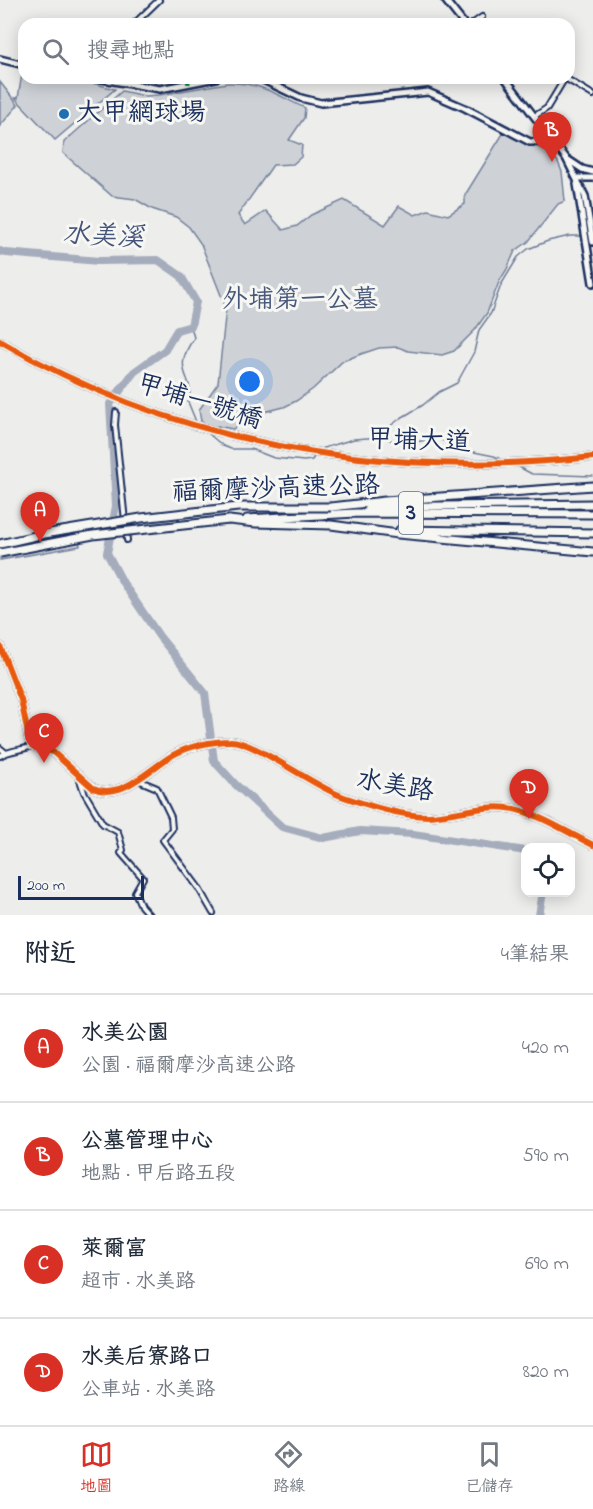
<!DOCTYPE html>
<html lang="zh-TW">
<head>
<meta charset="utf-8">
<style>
	:root { --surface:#fff; --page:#f2f2f3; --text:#1f2937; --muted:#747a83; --line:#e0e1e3; --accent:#d93025 }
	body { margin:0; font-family:"Indie Flower","LXGW WenKai TC",sans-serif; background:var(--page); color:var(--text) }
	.controls { position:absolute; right:18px; bottom:18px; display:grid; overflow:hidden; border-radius:12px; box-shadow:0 3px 15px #0003 }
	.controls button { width:54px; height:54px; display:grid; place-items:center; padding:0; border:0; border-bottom:2px solid var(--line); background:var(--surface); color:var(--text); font:30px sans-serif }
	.scale { position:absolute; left:18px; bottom:15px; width:126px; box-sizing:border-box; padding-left:6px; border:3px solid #1b2f5e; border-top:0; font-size:16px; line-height:21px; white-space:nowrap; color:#1b2f5e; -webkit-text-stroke:4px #f6f6f2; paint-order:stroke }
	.you { position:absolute; left:250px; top:382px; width:21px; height:21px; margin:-15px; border:4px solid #fff; border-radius:50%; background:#1a73e8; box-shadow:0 0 0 9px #1a73e833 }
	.badge { display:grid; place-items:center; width:39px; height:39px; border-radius:50%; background:var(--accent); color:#fff; font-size:20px; font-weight:700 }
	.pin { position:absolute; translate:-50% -50px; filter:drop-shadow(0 2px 3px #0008) }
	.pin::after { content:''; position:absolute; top:32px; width:21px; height:18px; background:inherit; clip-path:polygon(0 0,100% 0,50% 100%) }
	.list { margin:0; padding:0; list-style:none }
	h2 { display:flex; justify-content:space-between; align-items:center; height:78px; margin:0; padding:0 24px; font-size:26px }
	h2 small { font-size:20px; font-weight:400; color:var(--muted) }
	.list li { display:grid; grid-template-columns:39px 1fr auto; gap:18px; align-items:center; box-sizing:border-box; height:108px; padding:0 24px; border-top:2px solid var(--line) }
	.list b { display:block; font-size:22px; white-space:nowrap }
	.list p { margin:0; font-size:20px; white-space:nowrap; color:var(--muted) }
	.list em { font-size:20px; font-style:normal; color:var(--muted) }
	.icon { flex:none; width:33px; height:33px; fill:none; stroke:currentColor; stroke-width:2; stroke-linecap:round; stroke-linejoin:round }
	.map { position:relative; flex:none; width:593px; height:915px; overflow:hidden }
	.search { position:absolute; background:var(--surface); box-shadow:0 3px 15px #0003; left:18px; right:18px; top:18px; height:66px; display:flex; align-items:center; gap:15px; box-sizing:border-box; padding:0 21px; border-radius:18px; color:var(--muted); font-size:22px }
	.sheet { height:510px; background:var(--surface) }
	nav { display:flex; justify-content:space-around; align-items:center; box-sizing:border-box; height:84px; border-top:2px solid var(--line); background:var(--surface); font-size:16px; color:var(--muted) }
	nav a { display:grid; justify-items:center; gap:3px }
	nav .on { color:var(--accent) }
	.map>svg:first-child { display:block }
</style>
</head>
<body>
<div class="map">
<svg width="593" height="915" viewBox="0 0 593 915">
	<rect width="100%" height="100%" fill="#edeeec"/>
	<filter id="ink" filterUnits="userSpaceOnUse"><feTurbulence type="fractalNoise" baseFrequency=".0167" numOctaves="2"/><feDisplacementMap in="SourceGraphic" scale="12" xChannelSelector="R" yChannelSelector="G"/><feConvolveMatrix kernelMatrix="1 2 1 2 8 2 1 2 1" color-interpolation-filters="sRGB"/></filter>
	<g filter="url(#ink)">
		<path fill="#ced2d7" stroke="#74809a" stroke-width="1.5" d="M23 68 24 78H73L115 89 55 140 15 98H18Z
			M146 78H195L165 85 139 84Z
			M0 82 18 105 0 126Z
			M227 83C261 82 275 94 305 108L304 118 289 140 302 145 301 157 293 164 273 165 238 215 245 225 266 211 283 230 297 226 311 215 344 200 385 225 399 206 415 215 428 210 448 215 465 204V195L504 132 529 145 547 149 558 162 562 172 565 201 558 204 528 242 515 251 507 269 499 282 487 313 475 330 454 351 442 355 408 351 398 347 379 348 361 354 343 361 313 389 296 401 284 407 256 414 233 429 218 426 210 428 201 421 199 410 218 383 226 308 201 244 189 227 176 217 152 209 135 199 112 196 63 153 64 142 122 91 145 96 159 95Z
			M77 525 80 546 0 560V539Z"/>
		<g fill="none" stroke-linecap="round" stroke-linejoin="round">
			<path stroke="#6e7a96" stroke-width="1.5" d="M191 326 194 338C169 374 197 375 188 402L197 424
				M203 429 223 446 231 449H251L274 458 304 461 312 460 315 455
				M382 435 386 429 401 418 423 405 439 392 457 383 474 352 479 330 491 313 501 285 518 257 528 249 548 241 570 236H583
				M320 449 354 439 381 437 404 444 438 438 459 449 494 456 505 461
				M515 465 532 474 593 476"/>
			<path stroke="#a5acbc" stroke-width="8" d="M0 251 6 253 99 261 158 260 181 276 196 302 191 326 177 330 165 350 134 372 110 404 116 506 107 553 123 583 159 636 205 693 214 761 235 784 282 827 323 838 360 831 413 834 526 851
				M539 915 543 892"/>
			<g stroke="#1b2f5e" stroke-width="8">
				<path id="street" d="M134 24 159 0
					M472 24 482 17
					M535 116 547 108 565 78 593 95
					M116 412 115 425 127 540
					M0 748 5 752
					M0 756C9 750 23 750 33 746
					M79 777 84 792 103 824 118 832 123 850 121 853 143 878 135 892 141 906 149 915
					M138 780 157 788 171 817 172 829 163 840 198 887 213 913"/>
			</g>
			<g stroke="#1b2f5e" stroke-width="10">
				<path id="secondary" d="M445 0 464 24
					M0 59 24 65
					M96 78 160 89 216 78
					M259 78 301 98 321 103 428 92 465 108 530 142 554 141
					M505 78 566 158 585 196 593 242
					M567 159 582 169 593 172
					M577 178H593
					M577 184 593 283
					M0 341C183 448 385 479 593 457
					M0 646 21 700 29 739 33 746 53 752 93 788C122 801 150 768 173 755 189 746 213 741 230 741 254 740 315 788 344 797 370 806 401 816 428 816 457 815 486 803 514 809 541 815 568 833 593 845"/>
			</g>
			<g stroke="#1b2f5e" stroke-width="11">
				<path id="highway" d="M331 507 385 501 593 486
					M368 507 593 504
					M247 519 356 513 593 514
					M229 520 256 523 331 525 398 534 593 552
					M400 530 593 533"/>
			</g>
			<use href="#street" stroke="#f6f6f2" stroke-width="4"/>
			<use href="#secondary" stroke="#f6f6f2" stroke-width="5"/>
			<use href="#highway" stroke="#f6f6f2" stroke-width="7"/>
			<g stroke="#1b2f5e" stroke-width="11" stroke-linecap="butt">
				<path id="highway-bridge" d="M0 544 44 534 141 518 238 507H331
					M0 553 93 535 229 520"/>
			</g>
			<use href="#highway-bridge" stroke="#f6f6f2" stroke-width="7"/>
			<path stroke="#00873e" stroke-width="4.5" stroke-dasharray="9 4.5" stroke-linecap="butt" d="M209 79 210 78
				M188 84 189 78"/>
			<g stroke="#f6f6f2" stroke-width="10">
				<path id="cycleway" d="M0 341C183 448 385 479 593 457
					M0 646 21 700 29 739 33 746 53 752 93 788C122 801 150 768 173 755 189 746 213 741 230 741 254 740 315 788 344 797 370 806 401 816 428 816 457 815 486 803 514 809 541 815 568 833 593 845"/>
			</g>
			<use href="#cycleway" stroke="#e8590c" stroke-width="6"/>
		</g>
	</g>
	<circle fill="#1f6fb2" stroke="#f6f6f2" stroke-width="2" cx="64" cy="114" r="6"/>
	<g text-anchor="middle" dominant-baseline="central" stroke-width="6" stroke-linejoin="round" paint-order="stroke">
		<rect fill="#f6f6f2" stroke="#5d6b8a" stroke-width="1.5" x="399" y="492" width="24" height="42" rx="4.5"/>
		<g font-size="24" font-weight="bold" fill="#1b2f5e">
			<text x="411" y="513">3</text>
		</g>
		<g font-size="26" fill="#1b2f5e" stroke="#f6f6f2" text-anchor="start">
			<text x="76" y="114">大甲網球場</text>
		</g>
		<g font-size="26" fill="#48587c" stroke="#f6f6f2">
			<text x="300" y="301">外埔第一公墓</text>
		</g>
		<g font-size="26" fill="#1b2f5e" stroke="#f6f6f2">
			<text transform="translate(199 403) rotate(17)">甲埔一號橋</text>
			<text transform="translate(419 442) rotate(2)">甲埔大道</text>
			<text transform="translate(276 490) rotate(-2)">福爾摩沙高速公路</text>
			<text transform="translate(395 787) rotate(10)">水美路</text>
		</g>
		<g font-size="27" font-style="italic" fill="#44547a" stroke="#f6f6f2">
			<text transform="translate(103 237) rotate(3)">水美溪</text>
		</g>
	</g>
</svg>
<div class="controls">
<button><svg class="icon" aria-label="locate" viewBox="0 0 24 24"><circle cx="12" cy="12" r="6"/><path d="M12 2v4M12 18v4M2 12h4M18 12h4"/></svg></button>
</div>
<div class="scale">200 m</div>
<div class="you"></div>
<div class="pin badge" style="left:40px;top:542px">A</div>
<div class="pin badge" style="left:552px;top:162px">B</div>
<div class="pin badge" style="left:44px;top:763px">C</div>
<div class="pin badge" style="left:529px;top:819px">D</div>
<div class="search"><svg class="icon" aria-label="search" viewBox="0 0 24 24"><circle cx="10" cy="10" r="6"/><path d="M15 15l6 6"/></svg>搜尋地點</div>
</div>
<section class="sheet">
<h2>附近<small>4筆結果</small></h2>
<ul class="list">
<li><span class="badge">A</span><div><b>水美公園</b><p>公園 · 福爾摩沙高速公路</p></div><em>420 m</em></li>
<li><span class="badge">B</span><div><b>公墓管理中心</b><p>地點 · 甲后路五段</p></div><em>590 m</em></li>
<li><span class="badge">C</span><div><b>萊爾富</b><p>超市 · 水美路</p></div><em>690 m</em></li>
<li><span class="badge">D</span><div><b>水美后寮路口</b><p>公車站 · 水美路</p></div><em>820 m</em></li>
</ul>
</section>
<nav>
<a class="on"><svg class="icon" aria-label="map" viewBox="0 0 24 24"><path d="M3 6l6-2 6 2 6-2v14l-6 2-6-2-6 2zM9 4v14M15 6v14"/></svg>地圖</a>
<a><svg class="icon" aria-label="directions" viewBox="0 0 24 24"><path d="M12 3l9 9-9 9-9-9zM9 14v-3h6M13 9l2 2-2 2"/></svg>路線</a>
<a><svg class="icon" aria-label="saved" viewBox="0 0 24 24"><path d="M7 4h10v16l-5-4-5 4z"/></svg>已儲存</a>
</nav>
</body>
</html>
